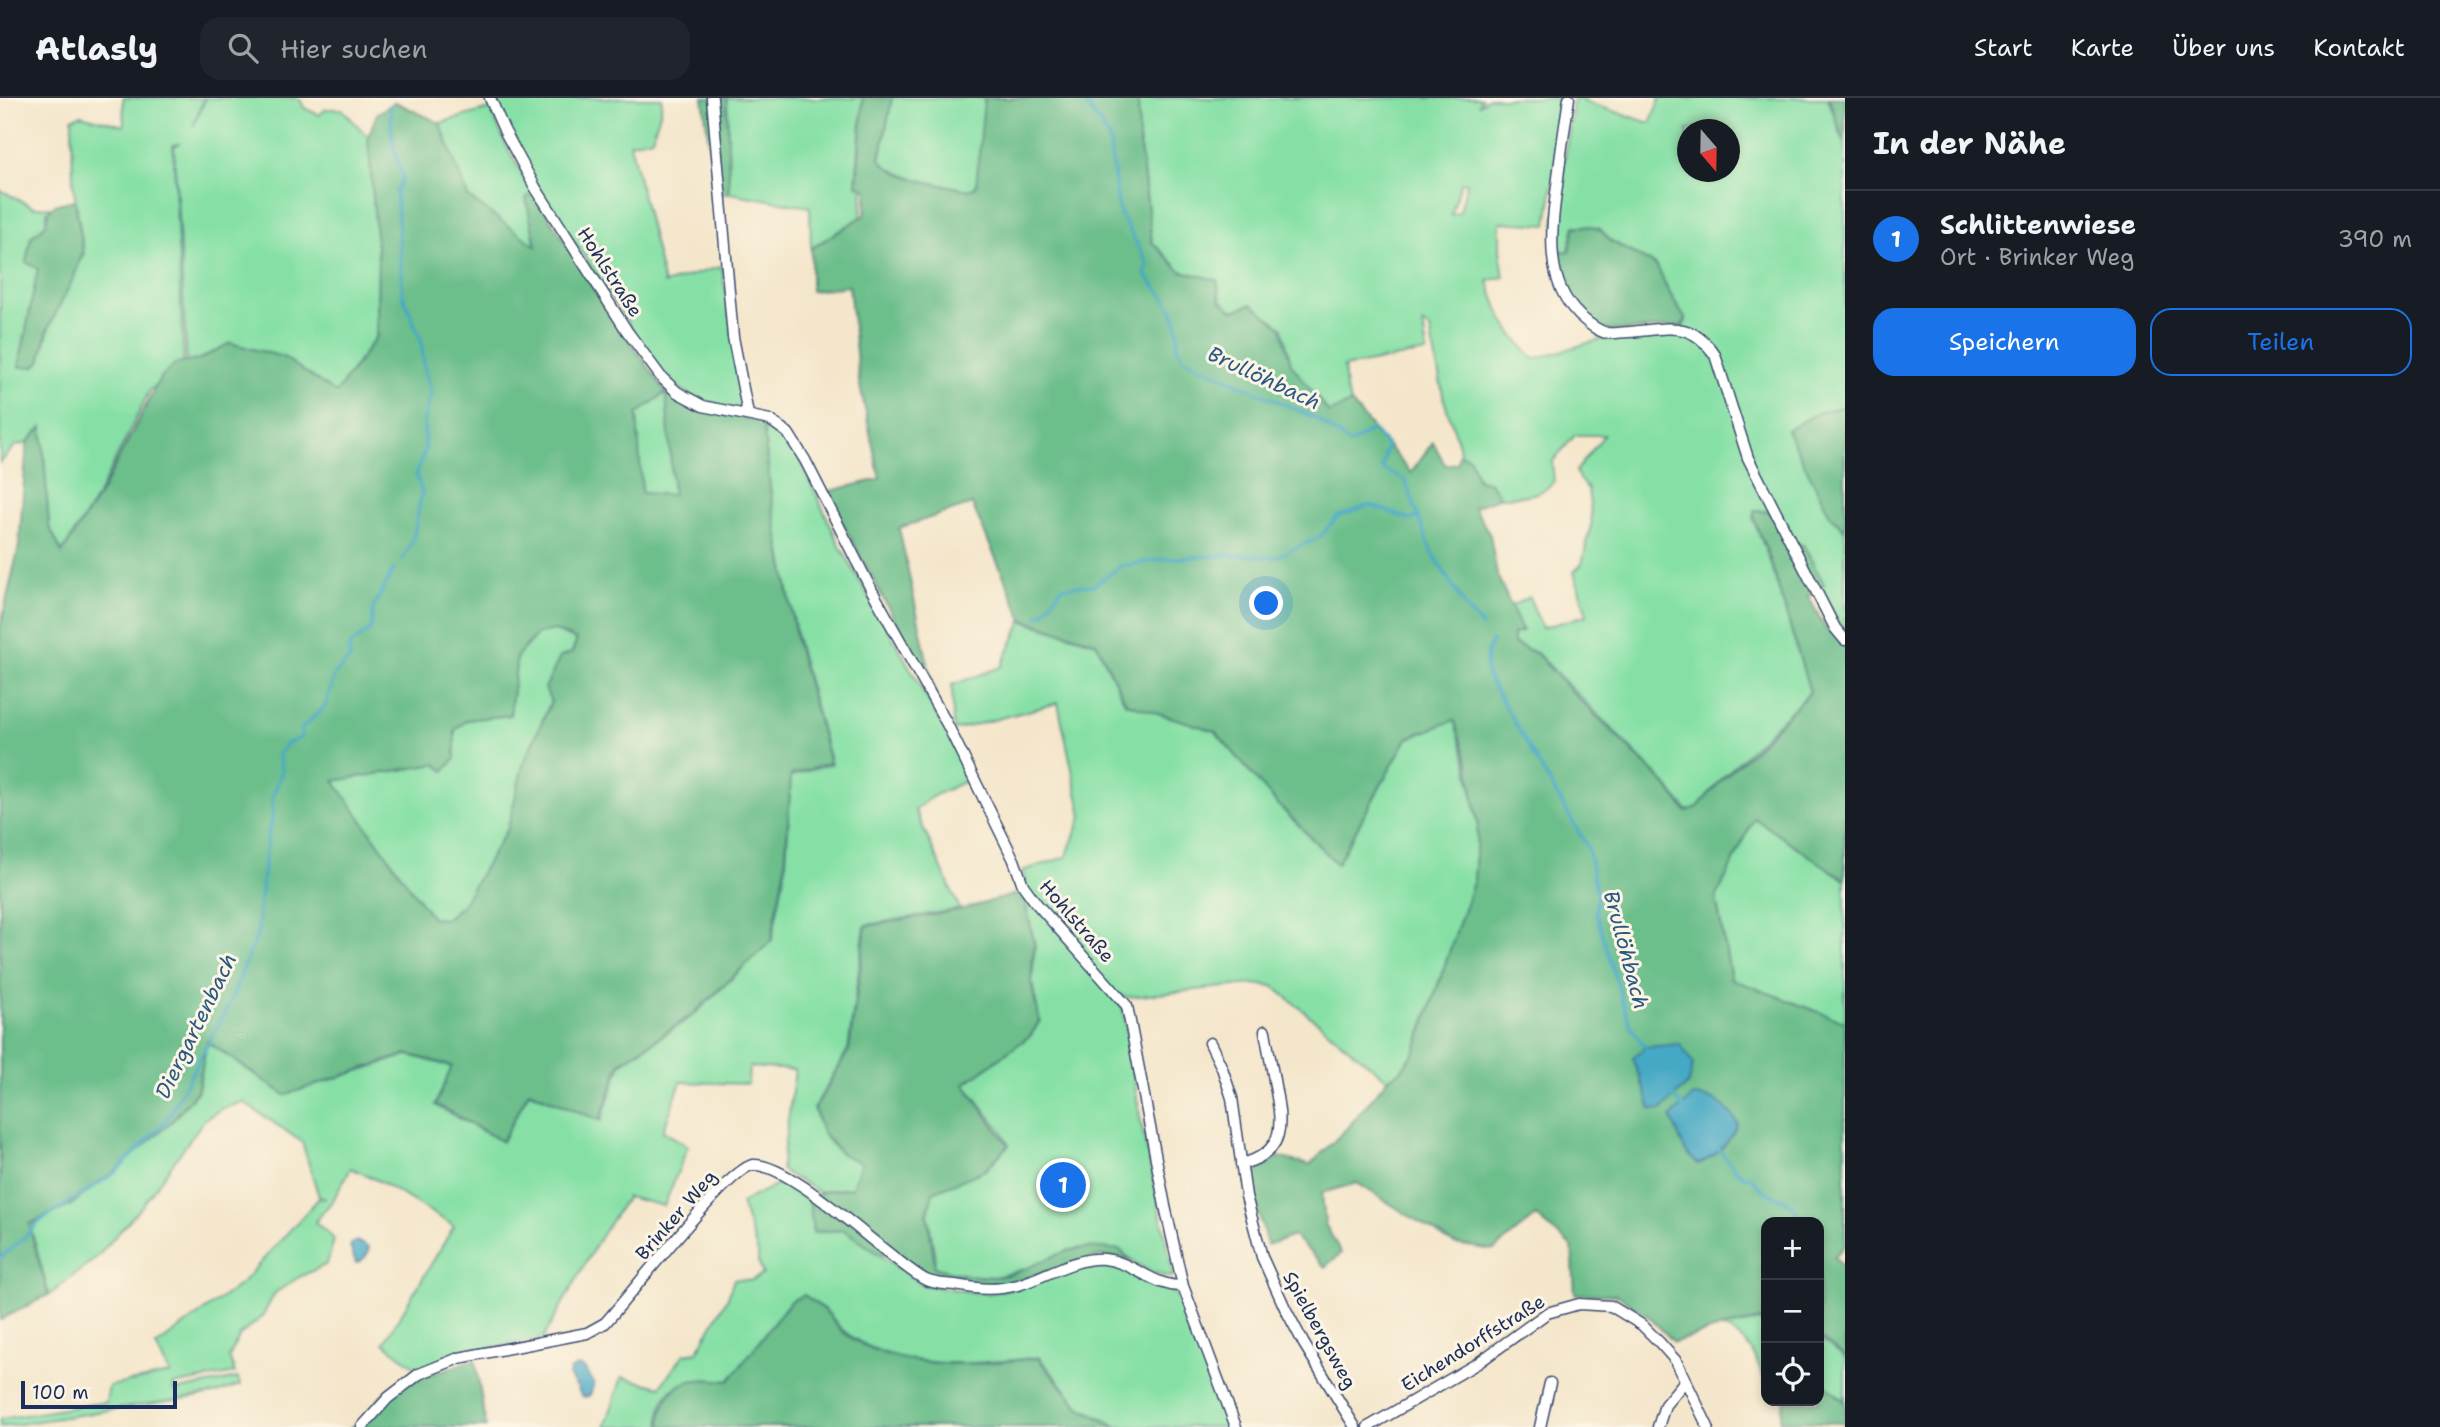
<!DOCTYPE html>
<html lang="de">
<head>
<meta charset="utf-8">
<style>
	:root { --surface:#171b24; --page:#20242c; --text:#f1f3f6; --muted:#9ea1a6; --line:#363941; --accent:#1a73e8 }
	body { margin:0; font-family:"Shantell Sans",sans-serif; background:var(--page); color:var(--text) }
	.controls { position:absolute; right:21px; bottom:21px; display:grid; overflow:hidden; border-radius:14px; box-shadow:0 4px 10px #0003 }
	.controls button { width:63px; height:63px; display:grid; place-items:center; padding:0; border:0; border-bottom:2px solid var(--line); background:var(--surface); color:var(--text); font:35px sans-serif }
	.compass { position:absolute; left:1677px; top:21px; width:63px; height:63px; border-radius:50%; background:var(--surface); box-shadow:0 4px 10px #0003; rotate:160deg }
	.scale { position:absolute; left:21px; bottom:18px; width:156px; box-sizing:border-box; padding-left:7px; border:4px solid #1b2f5e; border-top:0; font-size:19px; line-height:24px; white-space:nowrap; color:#1b2f5e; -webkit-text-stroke:5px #fcf5e5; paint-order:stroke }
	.you { position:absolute; left:1267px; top:506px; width:24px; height:24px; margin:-18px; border:5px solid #fff; border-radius:50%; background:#1a73e8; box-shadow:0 0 0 10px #1a73e833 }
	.badge { display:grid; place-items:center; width:46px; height:46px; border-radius:50%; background:var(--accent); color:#fff; font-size:23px; font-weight:700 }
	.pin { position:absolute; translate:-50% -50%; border:4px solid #fff; box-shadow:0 2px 7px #0006 }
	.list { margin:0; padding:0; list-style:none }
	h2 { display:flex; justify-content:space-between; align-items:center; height:91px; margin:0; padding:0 28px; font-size:30px }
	h2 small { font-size:23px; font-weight:400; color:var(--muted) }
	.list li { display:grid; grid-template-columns:46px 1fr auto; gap:21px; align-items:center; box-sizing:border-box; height:98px; padding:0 28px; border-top:2px solid var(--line) }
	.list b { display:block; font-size:26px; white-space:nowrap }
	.list p { margin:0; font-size:23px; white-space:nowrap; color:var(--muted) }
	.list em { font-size:23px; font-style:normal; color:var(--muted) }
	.actions { display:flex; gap:14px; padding:21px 28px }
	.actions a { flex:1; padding:16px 0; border:2px solid var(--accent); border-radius:21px; text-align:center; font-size:24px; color:var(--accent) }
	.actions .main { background:var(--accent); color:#fff }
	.icon { flex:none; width:38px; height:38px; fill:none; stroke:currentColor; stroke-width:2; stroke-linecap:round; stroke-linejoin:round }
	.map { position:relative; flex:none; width:1845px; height:1329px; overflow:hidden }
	header { display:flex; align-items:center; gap:42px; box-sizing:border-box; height:98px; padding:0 35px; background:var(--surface); border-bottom:2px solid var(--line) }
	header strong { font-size:33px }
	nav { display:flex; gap:38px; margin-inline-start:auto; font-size:24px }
	.search { width:490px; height:63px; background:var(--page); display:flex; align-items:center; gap:18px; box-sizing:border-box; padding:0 24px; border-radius:21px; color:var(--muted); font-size:26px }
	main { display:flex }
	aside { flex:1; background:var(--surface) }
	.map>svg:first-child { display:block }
</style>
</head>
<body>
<header>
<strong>Atlasly</strong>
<div class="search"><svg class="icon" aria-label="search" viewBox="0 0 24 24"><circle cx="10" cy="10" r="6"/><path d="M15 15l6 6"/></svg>Hier suchen</div>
<nav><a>Start</a><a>Karte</a><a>Über uns</a><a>Kontakt</a></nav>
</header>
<main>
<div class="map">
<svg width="1845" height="1329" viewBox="0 0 1845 1329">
	<rect width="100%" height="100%" fill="#fcf5e5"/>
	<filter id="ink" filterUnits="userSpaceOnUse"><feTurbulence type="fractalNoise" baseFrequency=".0143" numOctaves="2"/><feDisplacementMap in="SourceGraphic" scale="14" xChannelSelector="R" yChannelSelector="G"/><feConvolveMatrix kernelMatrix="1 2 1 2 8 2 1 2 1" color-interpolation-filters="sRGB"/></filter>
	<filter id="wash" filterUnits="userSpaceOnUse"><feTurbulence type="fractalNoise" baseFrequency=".00686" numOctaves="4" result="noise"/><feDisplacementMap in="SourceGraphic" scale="28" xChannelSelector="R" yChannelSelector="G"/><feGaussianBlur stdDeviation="1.57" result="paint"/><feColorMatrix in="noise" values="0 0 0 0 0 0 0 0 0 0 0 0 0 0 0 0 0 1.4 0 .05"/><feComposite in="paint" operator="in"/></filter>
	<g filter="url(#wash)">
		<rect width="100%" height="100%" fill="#f4e6cb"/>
		<path fill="#86e0a6" stroke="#508882" stroke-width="2" fill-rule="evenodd" d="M123 0H204L193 28 206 0H296L301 3 304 10 319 17 326 11H342L368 39 378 161 376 238 336 295 283 259 230 245 198 262 187 264 174 49 180 45 173 47 184 265C166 266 164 284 150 292L98 397 62 454 49 428 42 329 26 345 15 348 0 365V92L33 109H50L47 114 46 126 31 139 26 164 38 171 19 269H34L40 264 49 230 84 155 73 85 72 20 81 17 124 28Z
			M493 0H662L661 12 652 40 630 45 664 186 722 168 744 313C706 305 691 302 662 276L537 88Z
			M727 0H863L856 85 863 89 861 119 811 150 810 109 729 95Z
			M892 0H986L976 89 969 92C944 87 896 82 880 62Z
			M1138 0H1482L1478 7 1489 0H1565L1547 127 1500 124V153L1504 179 1488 183C1500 219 1506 233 1534 261L1602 241 1679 236 1686 223 1667 190 1657 168 1610 142 1600 131 1584 128H1575L1568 154 1556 152 1554 139 1558 130 1554 127 1574 0H1582V3L1650 25 1660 0H1828L1845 48V308L1818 315 1787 332 1830 417 1845 433V534L1832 515 1820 490 1824 486 1803 447 1786 444 1771 414 1754 412 1753 421 1769 461 1810 594 1722 680 1698 709 1690 713 1687 712 1662 682 1537 555 1513 545V536L1523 533 1510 509 1529 499 1542 530 1587 517 1574 474 1582 466 1592 423 1588 391 1579 381 1576 373 1604 337H1575L1552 364 1554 383C1542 399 1520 398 1501 399L1490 385 1478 382 1470 360 1460 356 1459 347 1444 302 1430 231 1423 226 1427 254 1344 269 1346 291 1351 305 1329 315 1291 266 1282 229 1252 206 1233 213 1221 202 1217 182 1181 173 1152 144 1139 41ZM1688 32H1730V74H1688ZM1461 84 1467 85 1460 114 1451 117Z
			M490 11 510 55 535 96 526 100 536 149 468 99 440 25Z
			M667 294 673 398 641 395 637 315Z
			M763 324 794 349 841 450 944 629 970 681 933 698 915 712 960 811 865 827 848 951 814 1010C822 1042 831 1052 861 1065L852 1090 819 1094 781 1072 795 972 749 969 748 986 681 984 663 1033 688 1048 664 1108 627 1099 598 1143 543 1240 459 1256 416 1270 384 1245 454 1128 381 1084 351 1070 333 1102 315 1124 334 1141 327 1166 299 1179 275 1195 262 1219 240 1237 229 1259 235 1275 173 1287 174 1293 238 1280 240 1287 214 1296 0 1329V1321L106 1304 109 1288 170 1276 156 1248 242 1185 319 1100 326 1101 319 1099 302 1044 243 1004 221 1011 204 1022 142 1108 97 1159 49 1197 30 1127 70 1108 116 1072 171 1024 198 993 207 944 285 997 408 957 452 969 435 1007 502 1044 529 994 601 1023 621 966 694 917 772 842 786 768 791 678 831 666 798 546 771 398Z
			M1022 523 1096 545 1125 605 1215 633 1275 704 1337 766 1407 641 1454 622 1467 665 1478 727 1474 782 1415 953 1401 972 1387 981 1273 888 1252 886 1130 899 1114 898 1123 910 1140 1020 1173 1175 1172 1179C1152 1177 1134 1166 1120 1152H1069L1038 1167 995 1179 965 1177 934 1170 935 1160 928 1116 933 1094 986 1072 1009 1047 1002 1034 965 986 1031 937 1040 923 1032 884 1035 846 1023 794 1025 781 1022 773 1066 759 1082 718 1058 605 955 632 953 624 952 587 1001 569Z
			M553 532 577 542 523 667 508 730 462 807 445 821 432 820 334 683 436 666 444 673 455 661V632L467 622 510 617 517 558 537 536Z
			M1754 720 1845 782V924L1731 881 1716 800Z
			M783 1083 789 1085 809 1099 813 1135 844 1132 923 1187 987 1196 1019 1189 1102 1163 1126 1170 1174 1195 1180 1202 1229 1329H1118L1080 1309 1039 1259C979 1267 894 1274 844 1233 837 1228 833 1219 826 1213 819 1207 811 1202 804 1197L790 1203 729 1283C694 1278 654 1284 661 1329H605L622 1279 660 1289 684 1256 697 1254 728 1199 734 1181 752 1182 763 1176 758 1163V1155L741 1105Z
			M1766 1222V1286C1756 1259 1750 1240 1722 1230Z
			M1819 1240 1845 1259V1303L1826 1287 1819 1288Z"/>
		<path fill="#6cbe8b" stroke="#447674" stroke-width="2" fill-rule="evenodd" d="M703 0H727L729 95 716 96Z
			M863 0H892L880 61C896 82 944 87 969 92L976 89 984 2 987 0H1138L1139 41 1152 144 1181 173 1217 182 1220 202 1233 213 1252 206 1282 230 1291 266 1329 315 1351 305 1411 375 1433 344 1445 367 1457 365 1459 356 1470 360 1478 382 1490 385 1501 399 1474 409 1490 437 1497 477 1522 533 1513 536V545L1537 556 1575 597 1661 682 1686 713 1698 709 1723 680 1753 653 1810 594 1770 461 1754 421V412L1770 414 1786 445 1803 447 1824 486 1808 498 1827 533 1845 534V782L1754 720 1716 800 1731 881 1845 924V1147L1834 1159 1845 1171V1258L1819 1239V1124H1766V1221L1720 1230 1674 1244 1647 1217 1617 1197 1575 1196 1572 1149 1536 1118 1494 1152 1454 1146 1357 1085 1322 1095 1325 1126 1341 1155 1325 1169 1294 1138 1267 1147 1249 1079 1278 1059 1310 1067 1349 1028 1387 982 1402 972 1416 952 1474 782 1478 726 1468 665 1454 622 1407 640 1337 766 1275 703 1215 633 1126 605 1096 544 1023 522 972 406 899 430 934 595 826 394 880 381 859 283 849 188 811 193V151L865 117 867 92 857 87Z
			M1829 0H1845V47Z
			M395 4 440 25 468 99 536 148 526 100 534 95 600 200 666 294 701 311 763 324 771 399 797 546 830 665 791 677 785 768 771 843 693 916 620 965 600 1022 529 993 502 1043 436 1006 452 968 407 956 285 997 207 943 197 993 171 1024 116 1072 69 1107 29 1126 48 1197 0 1222V530L19 448 27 345 42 329 49 428 62 455 103 391 160 280 175 266 198 262 230 245 283 259 336 295 377 238 378 161 368 39 377 16ZM666 294 673 397 642 395 637 316ZM553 532 577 542 572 555 560 559 545 590 551 604 523 667 508 730 462 807 445 821 432 820 334 683 436 666 444 673 455 661V632L467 622 510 617 517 558 537 536Z
			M75 102 83 154 74 179 48 230 40 264 33 269H19L38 171 26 164 31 139 46 126C48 104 56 107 75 102Z
			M1585 128 1600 131 1610 143 1657 168 1667 191 1686 222 1681 228C1667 229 1616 235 1605 232 1577 223 1560 179 1556 152L1569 154 1575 129Z
			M1845 308V432L1830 417 1787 332 1818 315Z
			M1023 794 1034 846 1031 884 1039 923 1031 937 964 986 1008 1047 985 1072 933 1094 927 1116 934 1160V1169C953 1174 973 1180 993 1179 1021 1178 1044 1159 1071 1152 1087 1148 1104 1150 1120 1152L1130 1162 1102 1158 1019 1183 989 1189 928 1181 891 1153 880 1157 844 1132 813 1134 809 1100 826 1093 852 1090 861 1065 840 1055 821 1032 815 1010 849 952 866 828 960 812Z
			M804 1197C812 1203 822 1209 829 1217 834 1222 838 1230 843 1234 894 1275 979 1267 1038 1260L1080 1310 1116 1329H662C660 1318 661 1313 666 1303 678 1278 705 1280 729 1283L791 1203Z
			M475 1261 486 1329H351L358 1325 384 1295 415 1271 429 1277Z
			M1826 1287 1845 1304V1325L1780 1323 1784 1303H1819V1288Z"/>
		<path fill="#44a8c4" stroke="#306c91" stroke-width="2" d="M1680 946 1693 966 1689 985 1661 1012 1651 1011 1633 960 1645 949Z
			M1693 998C1714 999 1727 1007 1738 1026 1733 1041 1714 1061 1698 1066L1685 1053 1671 1019Z
			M357 1143 369 1150C368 1157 363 1163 356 1165L350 1149 352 1145Z
			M578 1268 584 1270 594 1285 590 1297C580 1302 581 1296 577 1289 574 1285 571 1282 569 1277L571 1271Z"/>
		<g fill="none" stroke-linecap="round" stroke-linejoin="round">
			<path stroke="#44a8c4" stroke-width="3.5" d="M1083 1 1109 39 1119 113 1148 166 1145 176C1166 202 1182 214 1177 250L1184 261 1317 321 1350 346 1372 332 1387 347 1382 371 1405 382 1431 453 1468 513 1482 528
				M391 9C390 32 394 57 403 79L396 93 403 198 421 242 425 275 431 293 424 322 425 352 416 376 422 394 413 442 403 461
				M1037 518 1045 514 1062 489 1094 487 1121 468 1165 461 1228 457 1276 459 1320 439 1337 419 1370 407 1412 422 1418 418
				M1493 543 1487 554 1486 576 1588 750 1597 797 1596 816 1630 927 1647 952
				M1673 999 1685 1011
				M1717 1049 1733 1069 1743 1078 1752 1079C1760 1097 1778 1096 1790 1106 1798 1113 1790 1106 1797 1115 1800 1119 1807 1121 1812 1124
				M0 1160 23 1141 40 1123 116 1074 166 1023 228 909 258 835 260 802 268 737 273 717 272 701 282 673 278 657 286 646 302 639 301 631 325 609 335 576 350 561 349 548 371 531 373 510 394 471"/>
		</g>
	</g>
	<g filter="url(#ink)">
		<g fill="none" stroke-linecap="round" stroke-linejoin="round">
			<g stroke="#3c4a6e" stroke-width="13">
				<path id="minor" d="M490 0 504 32 535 89 627 233 661 279 677 294 703 308 770 322 788 335 805 362 871 491 947 626 1014 762 1023 787 1036 805 1127 908 1165 1108 1183 1188 1236 1329
					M712 0 733 239 748 316
					M1569 0C1565 27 1561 53 1558 80 1552 127 1542 182 1580 218 1588 225 1597 233 1607 235 1614 236 1622 234 1629 234 1668 231 1690 221 1715 257L1748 360 1835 530 1845 542
					M1210 945 1222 970 1232 1000 1246 1098 1262 1159 1285 1210 1304 1246 1355 1329
					M1241 1066C1287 1055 1282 1025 1275 988 1272 969 1268 951 1265 933
					M362 1329 388 1300 419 1276 459 1260 587 1235 605 1225C628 1200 729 1069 753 1067 791 1064 887 1160 924 1181 932 1186 946 1186 955 1187 978 1191 994 1193 1018 1187 1045 1179 1075 1159 1104 1161 1134 1164 1153 1189 1183 1188
					M1368 1329 1478 1265 1547 1215 1579 1206 1611 1208 1642 1227 1660 1245 1676 1263 1708 1329
					M1540 1329 1550 1285
					M1658 1329 1665 1307 1685 1283"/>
			</g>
			<use href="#minor" stroke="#fff" stroke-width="10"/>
		</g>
	</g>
	<g text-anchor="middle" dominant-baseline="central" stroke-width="6" stroke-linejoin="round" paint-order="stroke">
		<g font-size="19" fill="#1b2f5e" stroke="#fcf5e5">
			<text transform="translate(610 174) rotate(57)">Hohlstraße</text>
			<text transform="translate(1077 823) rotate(49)">Hohlstraße</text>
			<text transform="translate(676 1117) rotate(-49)">Brinker Weg</text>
			<text transform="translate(1320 1232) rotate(61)">Spielbergsweg</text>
			<text transform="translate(1473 1245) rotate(-32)">Eichendorffstraße</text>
		</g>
		<g font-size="21" font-style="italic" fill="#295982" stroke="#fcf5e5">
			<text transform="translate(1264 280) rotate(25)">Brullöhbach</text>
			<text transform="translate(1626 852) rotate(75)">Brullöhbach</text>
			<text transform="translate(196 928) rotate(-64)">Diergartenbach</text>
		</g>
	</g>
</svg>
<div class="controls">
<button>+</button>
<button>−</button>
<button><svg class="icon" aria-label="locate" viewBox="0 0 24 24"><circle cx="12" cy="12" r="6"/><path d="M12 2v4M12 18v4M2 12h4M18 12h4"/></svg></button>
</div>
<svg class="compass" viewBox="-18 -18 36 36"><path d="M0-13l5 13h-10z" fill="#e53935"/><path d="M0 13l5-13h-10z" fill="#9ea1a6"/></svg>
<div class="scale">100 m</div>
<div class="you"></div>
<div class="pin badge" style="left:1063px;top:1087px">1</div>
</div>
<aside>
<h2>In der Nähe<small></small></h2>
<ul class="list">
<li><span class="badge">1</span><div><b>Schlittenwiese</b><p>Ort · Brinker Weg</p></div><em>390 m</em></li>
</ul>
<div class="actions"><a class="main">Speichern</a><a>Teilen</a></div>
</aside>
</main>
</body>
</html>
